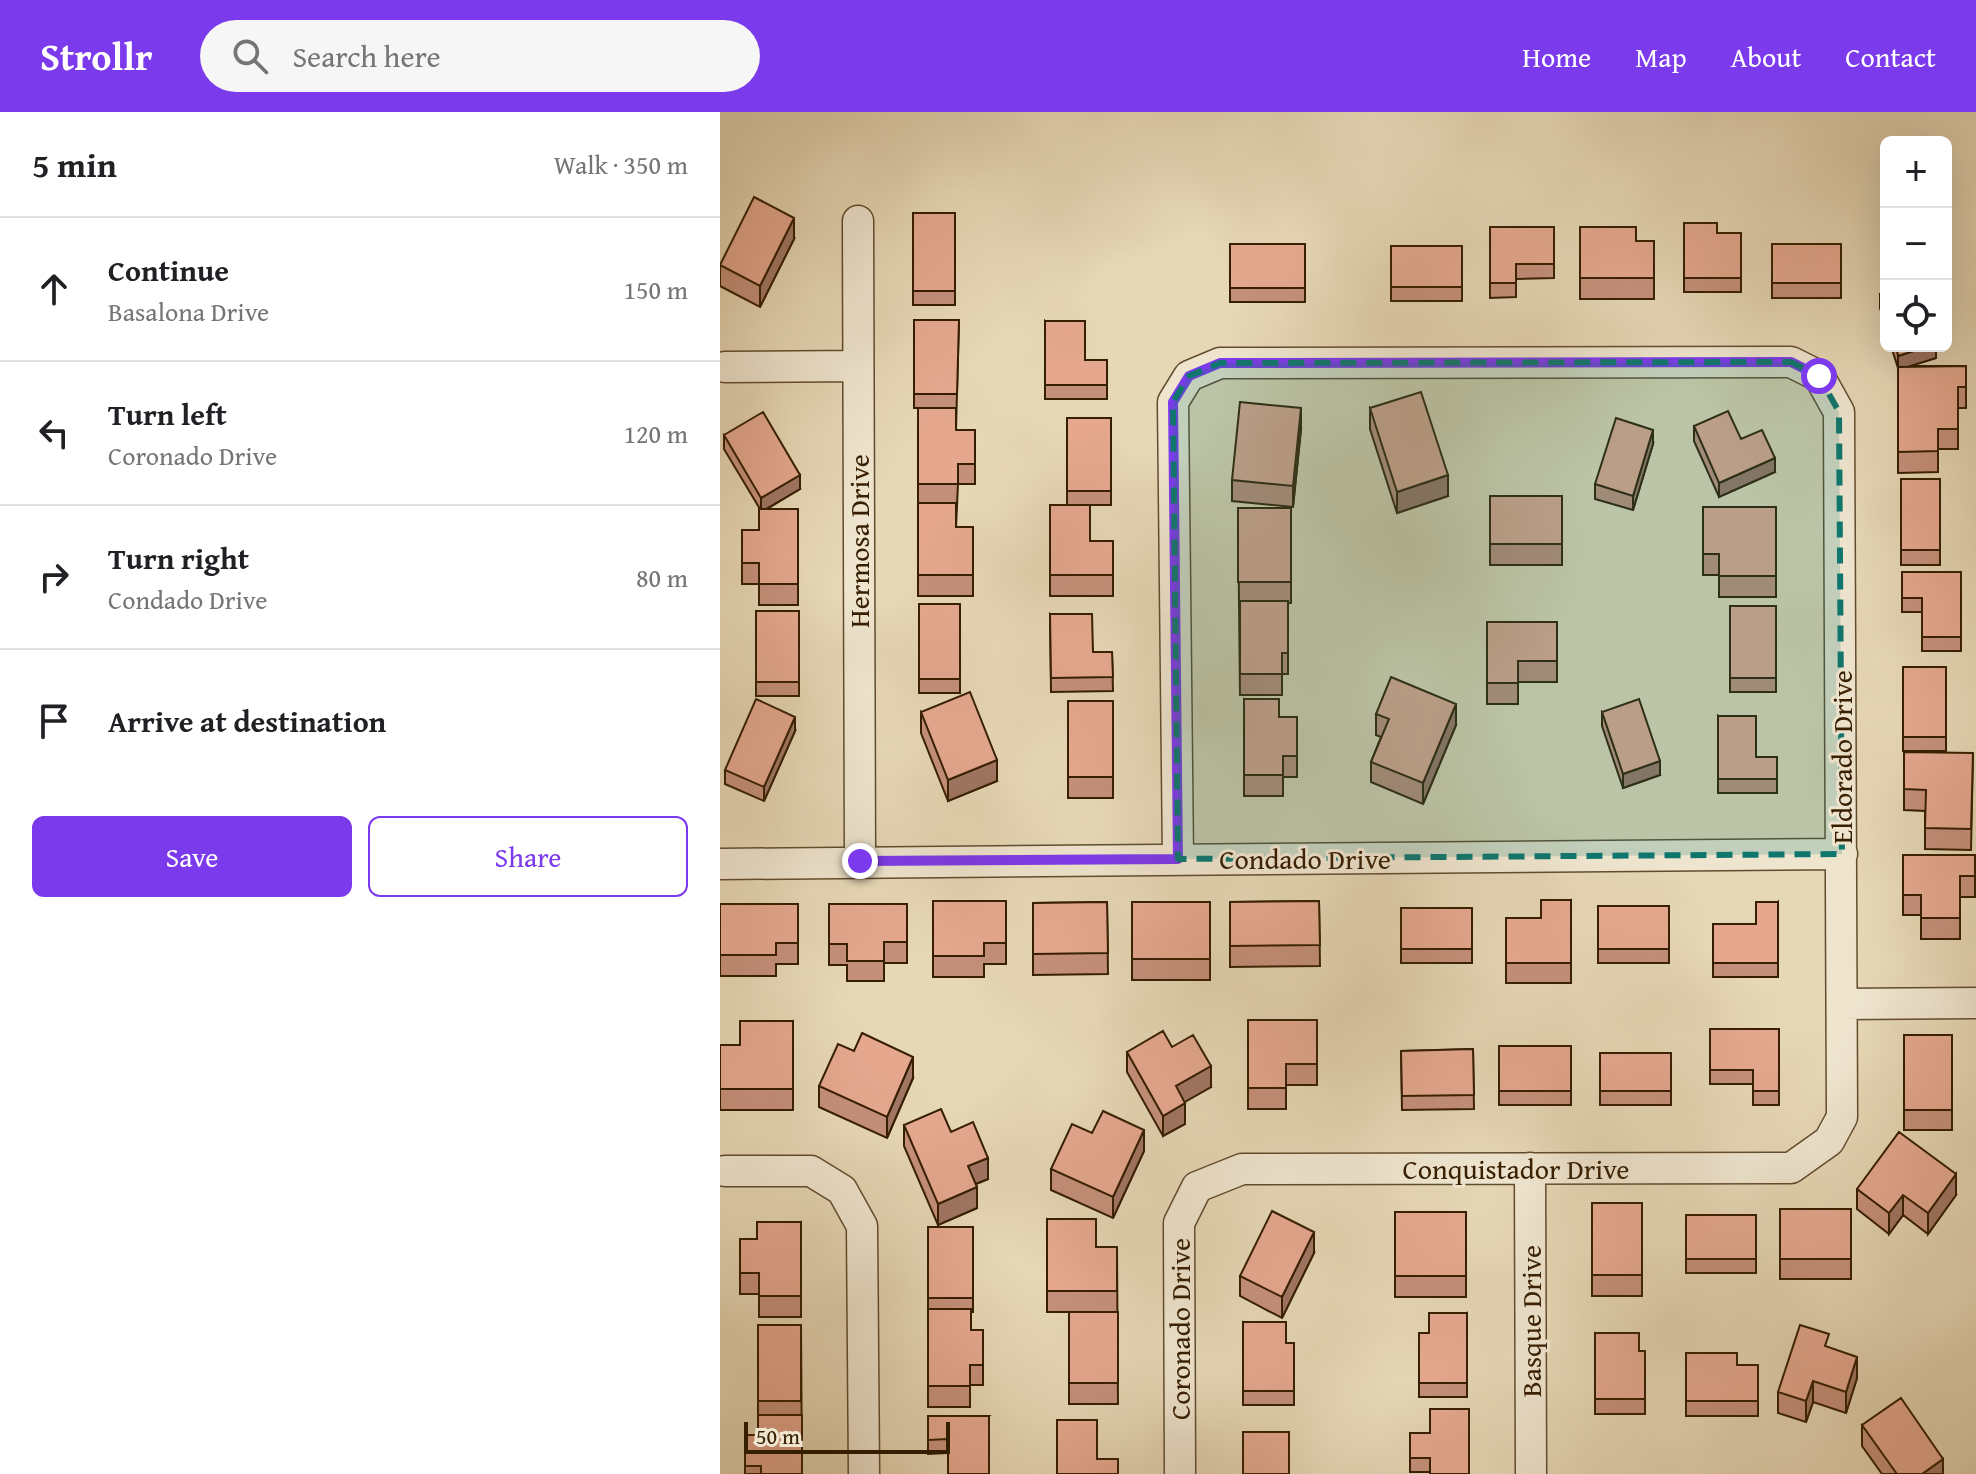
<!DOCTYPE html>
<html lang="en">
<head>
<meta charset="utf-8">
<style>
	:root { --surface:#fff; --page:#f6f6f6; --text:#202124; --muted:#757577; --line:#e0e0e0; --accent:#7c3aed }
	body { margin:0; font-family:"Gentium Book Plus",serif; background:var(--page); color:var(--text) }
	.controls { position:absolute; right:24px; top:24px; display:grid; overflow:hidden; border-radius:12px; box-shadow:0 8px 32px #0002 }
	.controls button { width:72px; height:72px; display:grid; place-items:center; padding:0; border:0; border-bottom:2px solid var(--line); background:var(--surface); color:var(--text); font:40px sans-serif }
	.scale { position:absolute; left:24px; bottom:20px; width:206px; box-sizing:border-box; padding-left:8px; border:4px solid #361e00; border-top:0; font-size:22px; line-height:28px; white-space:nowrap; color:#361e00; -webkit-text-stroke:6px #efe5cf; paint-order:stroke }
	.stop { position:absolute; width:24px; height:24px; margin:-18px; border:6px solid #7c3aed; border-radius:50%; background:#fff }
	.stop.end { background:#7c3aed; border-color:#fff; box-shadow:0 2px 8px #0008 }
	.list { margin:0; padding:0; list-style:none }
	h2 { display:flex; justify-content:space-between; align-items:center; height:104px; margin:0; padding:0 32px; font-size:34px }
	h2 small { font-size:26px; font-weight:400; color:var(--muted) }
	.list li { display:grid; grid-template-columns:52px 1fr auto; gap:24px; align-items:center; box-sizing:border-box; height:144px; padding:0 32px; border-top:2px solid var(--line) }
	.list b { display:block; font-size:30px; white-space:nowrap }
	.list p { margin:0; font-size:26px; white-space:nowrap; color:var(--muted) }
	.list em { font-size:26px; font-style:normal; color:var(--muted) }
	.actions { display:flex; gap:16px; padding:24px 32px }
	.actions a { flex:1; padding:18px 0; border:2px solid var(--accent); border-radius:12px; text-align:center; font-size:28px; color:var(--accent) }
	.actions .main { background:var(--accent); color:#fff }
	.icon { flex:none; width:44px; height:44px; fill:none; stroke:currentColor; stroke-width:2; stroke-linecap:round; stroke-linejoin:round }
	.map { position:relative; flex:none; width:1256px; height:1362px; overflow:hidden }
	header { display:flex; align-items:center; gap:48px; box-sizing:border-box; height:112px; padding:0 40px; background:var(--accent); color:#fff }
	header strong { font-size:38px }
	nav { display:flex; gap:44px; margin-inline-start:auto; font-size:28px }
	.search { width:560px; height:72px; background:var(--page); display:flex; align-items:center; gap:20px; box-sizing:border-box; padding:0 28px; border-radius:44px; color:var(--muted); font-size:30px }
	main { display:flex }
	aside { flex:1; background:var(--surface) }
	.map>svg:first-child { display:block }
</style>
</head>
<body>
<header>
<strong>Strollr</strong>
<div class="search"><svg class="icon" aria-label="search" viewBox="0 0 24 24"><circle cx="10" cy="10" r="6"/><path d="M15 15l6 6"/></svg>Search here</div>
<nav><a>Home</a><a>Map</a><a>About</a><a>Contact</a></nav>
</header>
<main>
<aside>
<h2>5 min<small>Walk · 350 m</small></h2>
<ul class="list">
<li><svg class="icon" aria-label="ahead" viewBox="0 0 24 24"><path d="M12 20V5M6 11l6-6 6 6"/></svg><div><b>Continue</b><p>Basalona Drive</p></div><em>150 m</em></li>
<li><svg class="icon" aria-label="left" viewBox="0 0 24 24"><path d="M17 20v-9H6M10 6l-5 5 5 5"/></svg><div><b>Turn left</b><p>Coronado Drive</p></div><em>120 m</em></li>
<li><svg class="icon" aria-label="right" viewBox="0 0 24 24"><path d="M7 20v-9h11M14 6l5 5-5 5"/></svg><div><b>Turn right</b><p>Condado Drive</p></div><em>80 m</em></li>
<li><svg class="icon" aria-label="arrive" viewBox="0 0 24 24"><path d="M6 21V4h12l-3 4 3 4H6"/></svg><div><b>Arrive at destination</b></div></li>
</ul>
<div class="actions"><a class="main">Save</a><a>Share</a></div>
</aside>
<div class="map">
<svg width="1256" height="1362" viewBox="0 0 1256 1362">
	<rect width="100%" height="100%" fill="#e6d7b5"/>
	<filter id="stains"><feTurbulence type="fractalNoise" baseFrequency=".0025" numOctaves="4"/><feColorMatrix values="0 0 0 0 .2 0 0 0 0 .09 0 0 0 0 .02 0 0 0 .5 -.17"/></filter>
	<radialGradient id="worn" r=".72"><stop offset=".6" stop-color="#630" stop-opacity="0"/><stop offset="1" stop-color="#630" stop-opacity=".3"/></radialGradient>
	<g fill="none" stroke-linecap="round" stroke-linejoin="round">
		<g stroke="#624c2d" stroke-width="33">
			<path id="street" d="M138 109 140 749
				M5 255 137 254
				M458 747 453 290 469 264 500 251 1071 250 1099 264 1119 300 1122 1005 1109 1029 1071 1056 522 1057 477 1075 459 1111 460 1362
				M0 752 1122 742
				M1122 892 1256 891
				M810 1056 811 1362
				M5 1059H91L122 1078 142 1114 144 1362"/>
		</g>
		<use href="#street" stroke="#efe5cf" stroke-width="30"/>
	</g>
	<path fill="#c5907b" stroke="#361e00" stroke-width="2" d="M193 101H235V193H193Z
		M964 111 997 121H1021V180H964Z
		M770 115H834V166L796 167V185L770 186Z
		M860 115 916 129H934V187H860Z
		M74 127 40 195 0 174V153Z
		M510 132H585V190H510Z
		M1052 132H1121V186H1052Z
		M671 134H742V189H671Z
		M1166 180V217L1160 196V182Z
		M194 208H239L236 318H255V372H238L236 415H253V484H198V296H194Z
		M325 209 365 248H387V287H325Z
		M1171 234H1216V246L1189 254H1246V296H1238V337H1218V360L1178 361V256Z
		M650 296 728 384 677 401 650 317Z
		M347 306H391V393H370V429H393V484H330V393H347Z
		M974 314 1021 327 1055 360 999 385 974 329Z
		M581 317 573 395 512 389V368Z
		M4 323 80 377 47 397H78V493H39V472H22V418H39L40 397 4 337Z
		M933 332 913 398 875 387V372Z
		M1181 367H1220V453H1181Z
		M770 384H842V453H770Z
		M983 395H1056V485H999V463H983Z
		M518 396H571V491H568V562H562V583H520Z
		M1182 460H1241V539H1202V500H1182Z
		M199 492H240V581H199Z
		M1010 494H1056V580H1010Z
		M36 499H79V584H36Z
		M330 502 373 540H392L393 579 331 580Z
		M767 510H837V570H798V592H767Z
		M1183 555H1226V639H1183Z
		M524 587 559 605H577V665H563V684H524Z
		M348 589H393V686H348Z
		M201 600 277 669 228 689 201 621Z
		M882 600 940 663 903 676 882 614Z
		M656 602 736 613 703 692 651 670V650L661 625 656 623Z
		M998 604 1036 645H1057V681H998Z
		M75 619 44 689 5 672V658Z
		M1184 640 1253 641 1251 738 1205 737V699L1184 698Z
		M1183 743H1255V785H1240V827H1201V803H1183Z
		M851 788V871H786V806H821Z
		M213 789H286V852H264V865H213Z
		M599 789 600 854 510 855V790Z
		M387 790 388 862 313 863V791Z
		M412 790H490V868H412Z
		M1058 790V865H993V812H1036Z
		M0 792H78V852H56V864H0Z
		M109 792H187V851H164V869H127V853H109Z
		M878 794H949V851H878Z
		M681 796H752V851H681Z
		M528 908H597V973H566V997H528Z
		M73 909V998H0V933H20Z
		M990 917H1059V993H1033V972H990Z
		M1184 923H1232V1018H1184Z
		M779 934H851V993H779Z
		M452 935 491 975 464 990 465 1012 443 1024 407 960V940Z
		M753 937 754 997 682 998 681 939Z
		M880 941H951V993H880Z
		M193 966 167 1026 99 995V974Z
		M184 1013 231 1020 268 1067 256 1072 257 1096 218 1113 184 1034Z
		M372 1021 424 1039 393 1106 331 1078V1057Z
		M1137 1077 1236 1083 1208 1122 1183 1103 1169 1122 1137 1097Z
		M872 1091H922V1184H872Z
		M1060 1097H1131V1167H1060Z
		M675 1100H746V1185H675Z
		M966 1103H1036V1161H966Z
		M327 1107 376 1135H397L398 1292H349V1200H327Z
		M81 1110V1205H39V1182H20V1127H37Z
		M208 1115H253V1200H251V1218H263V1273H250V1295H208Z
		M594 1141 562 1206 520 1184V1164Z
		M747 1201V1285H699V1221H709Z
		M523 1210 566 1231H574V1293H523Z
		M38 1213H81L82 1362H25V1323H38Z
		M875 1221 919 1239H925V1302H875Z
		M1109 1236 1137 1266 1126 1301 1093 1290 1086 1310 1058 1301V1280Z
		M966 1241 1017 1253H1038V1304H966Z
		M208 1304H269L228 1341 208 1342Z
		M1142 1313 1223 1362H1162L1142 1334Z
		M690 1321H710V1360H690Z"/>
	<path fill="#a07664" stroke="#361e00" stroke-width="2" d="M74 106V127L40 195V174Z
		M1209 234H1216V246L1178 258V244Z
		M581 296V317L573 395V374Z
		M933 318V332L913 398V384Z
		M1055 346V360L999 385V371Z
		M80 363V377L41 400V386Z
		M728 363V384L677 401V380Z
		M736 592V613L703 692V671Z
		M75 605V619L44 689V675Z
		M277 648V669L228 689V668Z
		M940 649V663L903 676V662Z
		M193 945V966L167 1026V1005Z
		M491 954V975L456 995V974Z
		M465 991V1012L443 1024V1004Z
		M424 1018V1039L393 1106V1085Z
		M268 1046V1067L248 1075V1054Z
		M1236 1062V1083L1208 1122V1101Z
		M257 1075V1096L218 1113V1092Z
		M1183 1083V1103L1169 1122V1101Z
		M594 1120V1141L562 1206V1185Z
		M1137 1245V1266L1126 1301V1280Z
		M1093 1269V1290L1086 1310V1289Z
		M1223 1347V1362H1202Z"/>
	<path fill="#e5a88f" stroke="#361e00" stroke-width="2" d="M34 85 74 106 40 174 0 153Z
		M193 101H235V179H193Z
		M964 111H997V121H1021V166H964Z
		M770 115H834V152H796V171H770Z
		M860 115H916V129H934V166H860Z
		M510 132H585V176H510Z
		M1052 132H1121V171H1052Z
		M671 134H742V175H671Z
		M1166 180V203L1160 182Z
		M194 208H239L237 282H194Z
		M325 209H365V248H387V273H325Z
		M1176 234H1209L1178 244Z
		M1246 254V275H1238V317H1218V339L1178 340V255Z
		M701 280 728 363 677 380 650 296Z
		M520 290 581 296 573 374 512 368Z
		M198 296H236V318H255V352H238V372H198Z
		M1008 299 1021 327 1042 318 1055 346 999 371 974 314Z
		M43 300 80 363 41 386 4 323Z
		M347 306H391V379H347Z
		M896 306 933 318 913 384 875 372Z
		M1181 367H1220V438H1181Z
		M770 384H842V432H770Z
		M198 391H236V415H253V463H198Z
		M330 393H370V429H393V463H330Z
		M983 395H1056V464H999V442H983Z
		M518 396H571V470H518Z
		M39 397H78V472H39V451H22V418H39Z
		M1182 460H1241V525H1202V486H1182Z
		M520 489H568V541H562V562H520Z
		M199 492H240V567H199Z
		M1010 494H1056V566H1010Z
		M36 499H79V570H36Z
		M330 502H372L373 540H392L393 565 331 566Z
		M767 510H837V549H798V571H767Z
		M1183 555H1226V625H1183Z
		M671 565 736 592 703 671 651 650 669 607 656 602Z
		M250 580 277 648 228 668 201 600Z
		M36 587 75 605 44 675 5 658Z
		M524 587H559V605H577V644H563V663H524Z
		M919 587 940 649 903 662 882 600Z
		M348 589H393V665H348Z
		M998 604H1036V645H1057V667H998Z
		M1184 640 1253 641 1251 717 1205 716 1206 678 1184 677Z
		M1183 743H1255V764H1240V806H1201V783H1183Z
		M821 788H851V851H786V806H821Z
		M213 789H286V831H264V844H213Z
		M599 789 600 833 510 834V790Z
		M387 790 388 841 313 842V791Z
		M412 790H490V847H412Z
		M1036 790H1058V851H993V812H1036Z
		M0 792H78V831H56V843H0Z
		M109 792H187V830H164V849H127V832H109Z
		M878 794H949V837H878Z
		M681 796H752V837H681Z
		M528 908H597V952H566V976H528Z
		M20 909H73V977H0V933H20Z
		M990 917H1059V979H1033V958H990Z
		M443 919 452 935 473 923 491 954 456 974 465 991 443 1004 407 940Z
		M142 921 193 945 167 1005 99 974 118 932 134 939Z
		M1184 923H1232V998H1184Z
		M779 934H851V979H779Z
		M753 937 754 983 682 984 681 939Z
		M880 941H951V979H880Z
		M221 997 231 1020 253 1010 268 1046 248 1054 257 1075 218 1092 184 1013Z
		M383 999 424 1018 393 1085 331 1057 352 1012 372 1021Z
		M1179 1020 1236 1062 1208 1101 1183 1083 1169 1101 1137 1077Z
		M872 1091H922V1163H872Z
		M1060 1097H1131V1147H1060Z
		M552 1099 594 1120 562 1185 520 1164Z
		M675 1100H746V1164H675Z
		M966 1103H1036V1147H966Z
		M327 1107H376V1135H397V1179H327Z
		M37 1110H81V1184H39V1161H20V1127H37Z
		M208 1115H253V1186H208Z
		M208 1197H251V1218H263V1253H250V1274H208Z
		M349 1200H398V1271H349Z
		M709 1201H747V1271H699V1221H709Z
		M523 1210H566V1231H574V1279H523Z
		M38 1213H81V1289H38Z
		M1080 1213 1109 1222 1105 1234 1137 1245 1126 1280 1093 1269 1086 1289 1058 1280Z
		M875 1221H919V1239H925V1287H875Z
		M966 1241H1017V1253H1038V1289H966Z
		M1181 1286 1223 1347 1202 1362H1177L1142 1313Z
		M710 1297H749V1362H710V1346H690V1321H710Z
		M38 1303H82V1362H41V1354H25V1323H38Z
		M208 1304H269V1362H228V1327L208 1328Z
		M337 1308H377V1347H398V1362H337Z
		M523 1320H569V1362H523Z"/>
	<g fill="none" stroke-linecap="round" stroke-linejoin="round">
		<path stroke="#7c3aed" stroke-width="10" d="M140 749 458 747 453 290 469 264 500 251 1071 250 1099 264"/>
	</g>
	<path fill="#0f766e" fill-opacity="0.2" stroke="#0f766e" stroke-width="6" stroke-dasharray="16 10" stroke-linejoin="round" d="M1071 250 1099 264 1119 300 1122 742 458 747 453 290 469 264 500 251Z"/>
	<g text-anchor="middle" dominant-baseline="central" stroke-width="6" stroke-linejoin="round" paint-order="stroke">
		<g font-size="28" fill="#361e00" stroke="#efe5cf">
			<text transform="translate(138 429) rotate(-90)">Hermosa Drive</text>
			<text transform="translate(1121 645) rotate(-90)">Eldorado Drive</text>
			<text x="585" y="746">Condado Drive</text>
			<text x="796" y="1056">Conquistador Drive</text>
			<text transform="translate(810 1209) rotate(-90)">Basque Drive</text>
			<text transform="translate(459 1217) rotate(-90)">Coronado Drive</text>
		</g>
	</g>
	<rect width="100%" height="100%" filter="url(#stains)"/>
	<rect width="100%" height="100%" fill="url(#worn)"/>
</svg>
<div class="controls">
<button>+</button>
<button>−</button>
<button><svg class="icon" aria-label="locate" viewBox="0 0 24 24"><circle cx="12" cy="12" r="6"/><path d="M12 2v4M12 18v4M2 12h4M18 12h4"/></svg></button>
</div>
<div class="scale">50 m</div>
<div class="stop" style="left:1099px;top:264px"></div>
<div class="stop end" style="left:140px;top:749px"></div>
</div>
</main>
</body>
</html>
